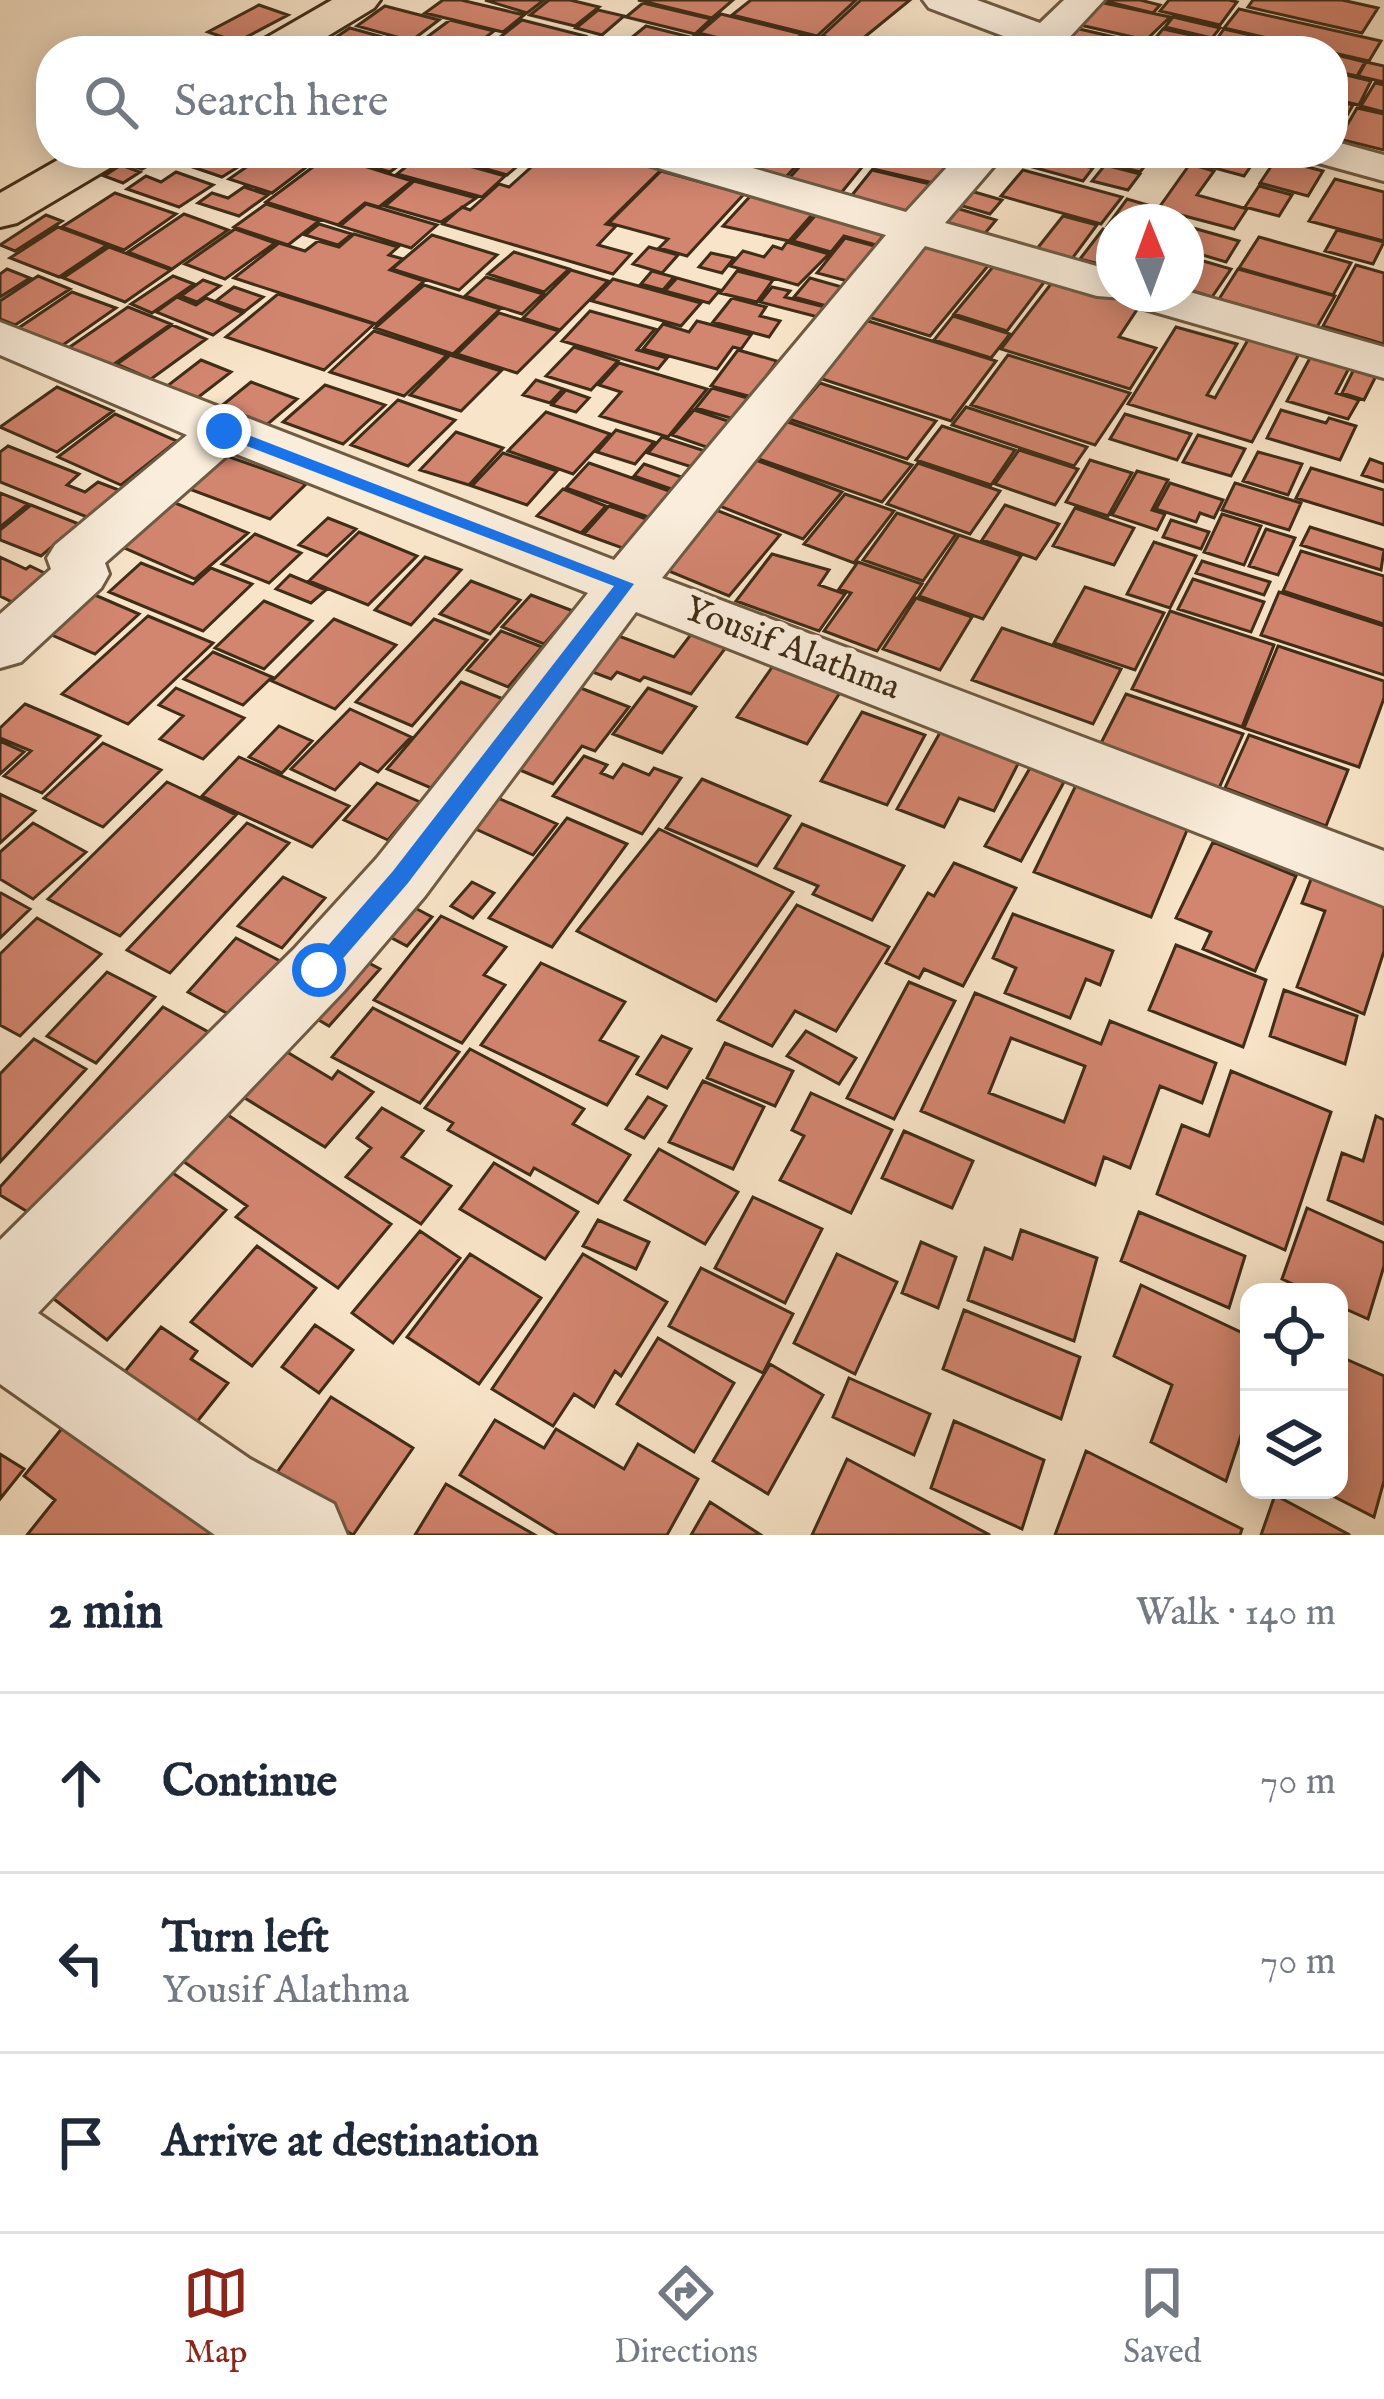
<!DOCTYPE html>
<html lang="en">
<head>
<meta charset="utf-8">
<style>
	:root { --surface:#fff; --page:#f6f6f7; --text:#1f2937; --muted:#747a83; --line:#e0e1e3; --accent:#8f2418 }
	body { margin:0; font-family:"IM FELL English",serif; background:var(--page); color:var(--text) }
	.controls { position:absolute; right:36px; bottom:36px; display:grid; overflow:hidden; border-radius:24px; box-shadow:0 6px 30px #0003 }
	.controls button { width:108px; height:108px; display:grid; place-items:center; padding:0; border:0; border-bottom:3px solid var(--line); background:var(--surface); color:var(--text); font:60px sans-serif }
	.compass { position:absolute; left:1096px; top:204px; width:108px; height:108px; border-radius:50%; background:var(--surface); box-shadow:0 6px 30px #0003; rotate:359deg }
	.stop { position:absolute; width:36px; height:36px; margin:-27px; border:9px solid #1a73e8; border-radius:50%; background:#fff }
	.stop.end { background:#1a73e8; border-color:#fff; box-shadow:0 3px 12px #0008 }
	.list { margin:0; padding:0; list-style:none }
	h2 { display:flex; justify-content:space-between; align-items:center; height:156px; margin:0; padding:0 48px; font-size:51px }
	h2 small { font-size:39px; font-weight:400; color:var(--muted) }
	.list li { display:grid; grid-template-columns:78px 1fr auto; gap:36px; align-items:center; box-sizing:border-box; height:180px; padding:0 48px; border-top:3px solid var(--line) }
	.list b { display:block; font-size:45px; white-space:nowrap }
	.list p { margin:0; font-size:39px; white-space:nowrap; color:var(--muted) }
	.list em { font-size:39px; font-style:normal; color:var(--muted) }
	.icon { flex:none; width:66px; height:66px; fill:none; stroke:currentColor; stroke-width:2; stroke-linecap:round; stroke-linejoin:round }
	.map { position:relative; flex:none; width:1384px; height:1535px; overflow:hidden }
	.search { position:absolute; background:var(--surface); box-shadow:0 6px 30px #0003; left:36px; right:36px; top:36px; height:132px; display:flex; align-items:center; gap:30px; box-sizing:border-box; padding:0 42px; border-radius:48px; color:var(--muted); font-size:45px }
	.sheet { height:696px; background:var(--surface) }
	nav { display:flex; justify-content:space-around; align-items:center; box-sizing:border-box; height:168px; border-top:3px solid var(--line); background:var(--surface); font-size:33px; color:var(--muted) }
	nav a { display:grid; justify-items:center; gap:6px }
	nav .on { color:var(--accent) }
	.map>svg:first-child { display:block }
</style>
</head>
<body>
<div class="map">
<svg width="1384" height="1535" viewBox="0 0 1384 1535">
	<rect width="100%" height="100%" fill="#f8e4c8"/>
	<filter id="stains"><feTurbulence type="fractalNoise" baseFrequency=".00167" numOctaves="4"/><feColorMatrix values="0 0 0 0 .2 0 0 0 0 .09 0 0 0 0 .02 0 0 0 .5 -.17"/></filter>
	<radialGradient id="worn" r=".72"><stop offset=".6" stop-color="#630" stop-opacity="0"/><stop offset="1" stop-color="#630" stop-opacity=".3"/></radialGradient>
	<path fill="#d2856f" stroke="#402d17" stroke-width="3" fill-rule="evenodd" d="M443 0H461L524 15 503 32 425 13Z
		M485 0H544L527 13Z
		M549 0H570L599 7 575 26 530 15Z
		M638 0H733L712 18Z
		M751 0H856L817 36 732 15Z
		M861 0H910L856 44 822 36Z
		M1101 0H1140L1160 5 1153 13Z
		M1169 0H1229L1237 2 1220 25 1160 11Z
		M1253 0H1342L1378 8 1362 33 1248 7Z
		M1099 2 1170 17 1146 40 1080 25Z
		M643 3 711 19 695 34 626 17Z
		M259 5 288 15 237 42 208 32Z
		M385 6 439 20 411 41 357 26Z
		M1239 9 1381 41 1369 61 1224 28Z
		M598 10 624 16 602 35 576 28Z
		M721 14 802 34 783 51H771L699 33Z
		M1173 17 1220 28 1212 38 1165 27Z
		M450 20 494 31 468 51 419 43Z
		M522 20 585 36 567 51 500 37Z
		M646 26 690 37 674 51H615Z
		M350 28 415 46 407 51H315Z
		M1075 28 1140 43 1133 51H1076L1070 34Z
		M1163 29 1209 39 1200 51 1147 48Z
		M1224 29 1289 44 1285 51H1248L1214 43Z
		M695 35 757 51H676Z
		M803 35 821 37 853 45 848 51H786Z
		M499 38 551 51H482Z
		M1333 54 1365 62 1357 76 1333 71Z
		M1366 62 1384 66V82L1358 76Z
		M1338 73 1371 81 1359 105 1333 99Z
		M1375 83 1384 85V112L1361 106Z
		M1333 100 1353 105 1334 138 1333 137Z
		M1357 108 1384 114V150L1339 139Z
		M135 153H138L158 160 142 169 121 162Z
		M197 153H220L246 162 222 177 181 163Z
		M245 153H311L321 156 272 193 229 179 255 161 240 156Z
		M325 153H415L390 172Z
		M423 153 505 176 482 197 397 174Z
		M432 153H533L507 175Z
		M547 153H602L662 169 606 224 616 226 598 245 631 254 613 274 443 224 462 207 470 210 499 184 509 187Z
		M735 153H808L784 179 724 164Z
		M819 153H877L867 165Z
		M885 153H949L964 156 942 185 873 169Z
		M1036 153 1093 168 1083 181 1025 165Z
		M1083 153H1155L1140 172 1080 156Z
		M1199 153H1260L1244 176 1192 162Z
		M811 154 863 166 837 198 784 184Z
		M329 155 412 181 379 207 365 203 338 225 266 202Z
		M1276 159 1323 171 1308 196 1260 183Z
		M1190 164 1214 171 1197 195 1247 209 1234 229 1158 209Z
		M121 165 140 172 123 183 104 176Z
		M1105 165 1140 174 1128 190 1092 181Z
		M872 170 942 187 916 223 844 205Z
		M1023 170 1122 197 1101 224 1001 196Z
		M661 171 744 194 687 256 659 248 668 239 609 223Z
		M176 172 213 185 179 207 127 189 146 176 161 182Z
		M1335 179 1384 192V241L1309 221Z
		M414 181 476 198 441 222 385 206Z
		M1259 186 1292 195 1279 216 1245 207Z
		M244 187 268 195 239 216 198 203 212 193 228 198Z
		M971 191 1002 200 990 214 959 205Z
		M754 192 817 209 789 241 723 226Z
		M115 193 176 214 124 250 62 227Z
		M1127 199 1158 208 1148 222 1108 225Z
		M266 204 319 221 288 245 234 227Z
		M366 204 437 225 411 248 340 226Z
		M956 208 996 220 977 243 936 231Z
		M821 209 889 228 876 245 844 236 831 252 793 241Z
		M184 214 228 230 172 269 128 252Z
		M46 215 62 221 15 251 0 245Z
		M1063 216 1097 225 1071 260 1036 250Z
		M319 224 352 234 338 245 305 235Z
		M1186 226 1239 241 1226 262 1186 250Z
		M58 227 107 245 59 277 10 258Z
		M235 229 275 243 225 279 185 264Z
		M1103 229 1114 232V268L1080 259Z
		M1337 230 1384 242 1373 264 1325 251Z
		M354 234 398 247 389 255 403 259 390 270 424 281 376 324 234 278 279 243 305 251 318 241 339 247Z
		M432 235 497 255 459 290 392 269Z
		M1259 237 1351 263 1333 295 1239 268Z
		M845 238 882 248 855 283 817 273Z
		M787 242 829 254 798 285 730 266 743 251 764 257 773 246 782 249Z
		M929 243 992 261 930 336 865 316Z
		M109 247 171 270 125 302 63 278Z
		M649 247 678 255 662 273 633 264Z
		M514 252 569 269 544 292 488 274Z
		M711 253 734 258 722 273 699 267Z
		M1186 256 1231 269 1212 297 1186 289Z
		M997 262 1048 277 1007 331 954 314Z
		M1356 265 1384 273V344L1323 326Z
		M7 269 30 278 0 297V274Z
		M1238 269 1335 296 1317 327 1219 299Z
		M571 270 608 281 560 330 523 318Z
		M652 271 674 277 663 290 641 284Z
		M737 271 773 280 757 302 720 293Z
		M38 276 70 289 15 325 0 319V301Z
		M173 276 194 284 152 313 131 304Z
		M486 277 543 294 522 314 465 296Z
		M677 278 720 290 709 303 665 291Z
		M810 278 849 289 834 308 794 297Z
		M613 279 701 303 681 326 592 301Z
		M203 280 220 286 197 302 181 296Z
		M1054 280 1140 305 1119 337 1156 348 1130 389 1001 349Z
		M424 285 500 309 453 354 375 328Z
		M234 287 263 297 245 311 216 301Z
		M772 287 790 291 785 297 829 308 822 318 760 302Z
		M72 292 116 308 60 347 17 329Z
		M278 294 374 324 324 370 226 337Z
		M177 297 196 305 206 298 243 313 213 335 156 312Z
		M732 298 766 307 760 316 780 321 769 337 713 322Z
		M128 307 171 324 107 369 64 351Z
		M590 311 655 329 637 350 667 358 658 369 562 341Z
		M499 313 559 331 517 373 457 354Z
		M953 316 1010 334 991 358 934 340Z
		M865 320 996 361 951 421 816 377Z
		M697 321 751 335 741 349 733 347 717 369 643 349 663 324 689 332Z
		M172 325 206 339 151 379 117 364Z
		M1176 327 1237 344 1207 395 1215 398 1249 338 1300 352 1252 442 1128 404Z
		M374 331 447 355 404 396 330 372Z
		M574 347 618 361 591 390 546 376Z
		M738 350 777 361 752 397 711 386Z
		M450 355 501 371 461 411 410 395Z
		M1008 355 1130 393 1095 445 971 405Z
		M1311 356 1349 368 1336 393 1359 400 1348 419 1287 401Z
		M201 360 231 372 192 402 162 390Z
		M619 363 707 389 668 437 600 416 621 392 599 385Z
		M1354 369 1376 376 1364 400 1342 393Z
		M536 380 563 389 550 403 523 395Z
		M251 382 297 399 256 434 209 416Z
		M820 383 936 421 907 459 789 419Z
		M325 385 385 405 343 444 283 422Z
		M57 387 113 411 57 452 0 427Z
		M712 388 751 399 734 419 696 408Z
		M566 390 589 398 576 412 552 405Z
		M398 400 455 420 408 466 351 445Z
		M966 407 1087 447 1074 466 952 425Z
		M694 410 734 423 712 449 672 435Z
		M1281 410 1326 423 1329 418 1356 426 1340 460 1267 438Z
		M546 412 610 434 573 474 508 451Z
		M115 414 177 441 121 485 58 457Z
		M1125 414 1191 434 1177 460 1110 439Z
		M785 421 912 465 882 502 753 457Z
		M942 426 1015 450 991 485 916 460Z
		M616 430 654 442 635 464 597 452Z
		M456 432 503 448 469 485 420 470Z
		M1198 435 1245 449 1231 476 1183 462Z
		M662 437 708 452 695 468 648 453Z
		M8 446 79 474 67 485 85 492 98 482 124 492 92 519 0 482V452Z
		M1019 450 1078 469 1055 505 995 484Z
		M1258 452 1302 464 1288 495 1243 481Z
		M503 453 557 471 527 505 472 486Z
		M221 454 306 484 270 519 173 483Z
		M753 459 842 492 803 539 712 503Z
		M1370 459 1384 464V482L1362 475Z
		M1090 460 1132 473 1108 516 1066 502Z
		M589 463 675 493 654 519 566 488Z
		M918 463 1000 491 970 534 887 504Z
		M644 464 687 479 677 491 634 476Z
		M1311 468 1384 490V525L1296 498Z
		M1137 471 1168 480 1152 510 1165 514 1157 530 1112 515Z
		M1170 483 1223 500 1214 518 1200 513 1196 522 1156 509Z
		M1235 483 1301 503 1289 530 1222 510Z
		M563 489 606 506 581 533 537 516Z
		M0 493 28 504 0 527Z
		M845 494 894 511 854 563 804 544Z
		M163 498 248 533 195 579 111 542Z
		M31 505 79 524 41 556 0 540V530Z
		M1005 505 1059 524 1036 559 982 540Z
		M609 506 652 521 628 550 584 534Z
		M711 508 780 535 729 596 659 567Z
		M1075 508 1134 528 1114 565 1053 546Z
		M897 513 956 534 923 581 863 560Z
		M1222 514 1261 526 1244 565 1204 552Z
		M328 518 356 529 327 556 299 545Z
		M1171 520 1209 532 1201 549 1163 537Z
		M1310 527 1384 550 1381 570 1301 545Z
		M1266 529 1295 538 1278 575 1249 566Z
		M359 532 417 556 368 605 309 581Z
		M255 534 301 553 269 583 222 564Z
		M959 535 1021 556 983 619 919 596Z
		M1154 542 1196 556 1170 608 1127 594Z
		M1301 551 1384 576V624L1283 591Z
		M772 554 829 570 819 585 845 594 819 631 736 601Z
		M0 557 26 569 30 566 55 578 20 606 0 596Z
		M425 557 461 570 411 625 375 610Z
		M1202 561 1270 582 1264 595 1196 573Z
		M858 562 922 584 877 651 824 631 851 593 839 589Z
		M141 563 193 584 211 568 252 584 203 631 109 592Z
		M290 575 326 590 311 603 276 589Z
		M1193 579 1264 602 1251 632 1178 609Z
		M471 581 520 600 490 634 440 614Z
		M1085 587 1164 613 1135 670 1054 643Z
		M81 589 139 614 95 654 36 628Z
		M1279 592 1384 626V675L1261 635Z
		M531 595 573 611 544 644 502 627Z
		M916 598 972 617 940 670 883 649Z
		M264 601 312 621 264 669 215 648Z
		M1170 611 1274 645 1242 727 1132 689Z
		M148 616 213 643 128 724 62 694Z
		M334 619 396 645 335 709 272 681Z
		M434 619 487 640 412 726 356 702Z
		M698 625 733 638 691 694 644 677 640 681 617 672 611 679 582 668 611 633 674 657Z
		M1002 628 1121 669 1093 724 972 680Z
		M501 631 542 647 508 687 467 670Z
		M1278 646 1384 681V698L1359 767 1244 728Z
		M213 652 272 677 243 705 184 679Z
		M773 666 841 691 807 744 737 717Z
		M461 682 503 699 431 788 387 769Z
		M573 685 629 707 595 751 582 746 553 784 508 765Z
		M176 688 244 718 203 759 160 739 183 716 159 705Z
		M648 688 696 707 662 753 613 734Z
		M1126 694 1243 734 1219 788 1100 745Z
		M25 704 100 736 42 793 4 776 31 751 0 738V728Z
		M350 709 411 737 378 772 360 763 335 790 291 769Z
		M862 712 925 735 887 805 821 781Z
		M279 726 312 741 282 773 249 757Z
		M942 729 1021 758 994 811 959 798 944 827 897 809Z
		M1249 735 1348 770 1326 826 1225 788Z
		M0 741 24 752 0 774Z
		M103 743 161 770 103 827 44 798Z
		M584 756 607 765 601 773 613 778 623 764 649 775 654 768 681 778 642 834 553 796Z
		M239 757 349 806 312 847 202 796Z
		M1030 768 1064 782 1021 861 985 846Z
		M702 779 790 816 757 866 666 828Z
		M167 782 236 815 120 936 48 899Z
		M377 783 420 802 388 840 344 820Z
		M1077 783 1190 823 1151 917 1034 872Z
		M482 791 557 824 533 855 458 821Z
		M0 794 35 811 0 843Z
		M567 818 627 844 552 947 489 918Z
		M33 823 86 852 33 899 0 879V852Z
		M247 823 289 843 170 973 127 950Z
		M802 824 904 866 872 920 813 894 818 886 775 868Z
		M659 829 793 892 716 1001 577 931Z
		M1213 842 1296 876 1255 971 1203 949 1211 932 1176 918Z
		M954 863 1016 888 963 986 924 969 919 978 886 963 928 893 934 896Z
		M1313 874 1384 901V951L1364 1014 1297 987 1325 911 1302 903Z
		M283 877 325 898 282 948 238 926Z
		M472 882 494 893 473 918 451 906Z
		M1 893 30 909 0 938V894Z
		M398 899 432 917 407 946 373 928Z
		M797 905 889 947 836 1031 795 1011 772 1046 718 1020Z
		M1013 914 1113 951 1100 985 1086 979 1070 1018 1005 993 1016 968 993 958Z
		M441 916 506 947 484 975 505 985 462 1043 374 1000Z
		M37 918 101 954 20 1036 0 1025V954Z
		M236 938 282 962 234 1017 188 992Z
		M1176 945 1266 980 1243 1047 1149 1010Z
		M352 954 380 969 329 1026 300 1009Z
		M541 963 625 1002 600 1040 638 1057 607 1105 481 1045Z
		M107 972 155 997 96 1063 47 1036Z
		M909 982 955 1001 894 1119 847 1098Z
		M1284 990 1357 1016 1345 1064 1270 1036Z
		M975 993 1101 1044 1110 1021 1216 1063 1202 1103 1160 1086 1130 1168 1104 1157 1095 1185 921 1111ZM1011 1038 1085 1066 1064 1122 989 1093Z
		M163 1007 212 1034 46 1223 0 1195V1187Z
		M373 1008 459 1052 420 1103 332 1057Z
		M806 1031 856 1058 839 1084 787 1056Z
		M662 1036 691 1049 667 1088 637 1074Z
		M34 1039 86 1069 0 1162V1074Z
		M272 1043 332 1079 338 1071 373 1092 325 1147 230 1089Z
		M725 1043 793 1071 775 1106 707 1078Z
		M470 1049 584 1109 573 1124 630 1155 598 1203 534 1168 530 1175 448 1130 453 1123 425 1108Z
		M1231 1071 1331 1112 1285 1250 1157 1194 1182 1125 1209 1136Z
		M703 1081 764 1107 733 1169 669 1142Z
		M811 1093 892 1130 851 1213 780 1180 804 1136 792 1130Z
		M648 1097 666 1106 644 1138 626 1129Z
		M382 1108 423 1131 402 1157 451 1186 421 1224 346 1177 371 1148 357 1138Z
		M225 1113 391 1224 338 1288 236 1217 247 1206 180 1159Z
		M1376 1116 1384 1120V1224L1328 1200 1342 1153 1363 1161Z
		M904 1131 973 1161 952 1208 882 1178Z
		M659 1149 738 1192 705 1244 625 1200Z
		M494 1163 578 1212 545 1259 460 1209Z
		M170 1171 226 1210 107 1340 50 1296Z
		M753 1197 822 1229 785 1303 715 1268Z
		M1307 1208 1384 1243V1266L1368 1319 1339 1306V1292H1310L1282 1279Z
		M1139 1212 1245 1256 1229 1308 1121 1261Z
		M598 1220 649 1242 636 1269 583 1246Z
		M1021 1230 1097 1258 1074 1341 968 1300 985 1248 1012 1259Z
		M420 1231 460 1258 393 1343 352 1313Z
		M921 1242 956 1257 938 1308 902 1293Z
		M257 1246 316 1288 252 1366 191 1322Z
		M470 1254 541 1298 479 1384 407 1337Z
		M583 1254 667 1302 621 1376 615 1371 594 1407 574 1394 553 1426 492 1389Z
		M837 1254 897 1282 855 1374 794 1343Z
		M701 1268 793 1314 763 1373 669 1326Z
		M1141 1285 1249 1336V1411L1226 1481 1151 1442 1172 1385 1114 1356Z
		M964 1310 1080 1357 1061 1419 943 1369Z
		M315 1325 353 1350 319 1393 282 1367Z
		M161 1327 197 1351 191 1359 228 1383 180 1443 106 1395Z
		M658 1338 734 1383 694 1452 617 1404Z
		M1339 1356 1384 1376V1481L1374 1517 1321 1490H1339Z
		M770 1364 823 1395 768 1494 713 1461Z
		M849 1378 930 1414 914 1455 833 1417Z
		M331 1397 413 1448 353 1535 270 1482Z
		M495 1420 544 1448 556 1429 624 1469 638 1444 698 1479 667 1535H558L460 1475Z
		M954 1421 1044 1460 1022 1529 931 1488Z
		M67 1422 266 1535H27L55 1500 24 1476Z
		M1086 1451 1242 1529 1240 1535H1055Z
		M0 1454 24 1469 0 1499Z
		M847 1459 990 1535H812Z
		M446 1484 535 1535H415Z
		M1275 1495 1350 1535H1261Z
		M710 1502 761 1535H691Z"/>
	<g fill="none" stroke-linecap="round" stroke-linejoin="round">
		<g stroke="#6e5b43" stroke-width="6">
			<path id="minor" d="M923 0H977L1040 23 1064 0H1104L1066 41 1068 51H1028L1027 45 929 8Z
				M1333 141 1384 155V181L1315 162 1309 153H1333Z
				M632 153H700L906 212 960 153H1005L945 223 1114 271V294L1186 291 1384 347V378L1127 304 1123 298 1097 296 925 246 662 578 1384 851V906L636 612 425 896 344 991 38 1313 250 1459 334 1504 347 1535H215L0 1384V1240L294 949 377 858 588 593 231 452 105 563 109 574 101 588 21 662 0 668V614L51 569 47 558 55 545 187 435 0 355V322L614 560 886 235 638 162Z"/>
		</g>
		<g stroke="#402d17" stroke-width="6">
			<path id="major" d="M332 0H380L374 8 303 51H253L259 42Z
				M70 153H124L118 163 17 223 0 227V193Z"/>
		</g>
		<use href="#minor" fill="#faeddb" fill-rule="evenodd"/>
		<use href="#major" fill="#f8e4c8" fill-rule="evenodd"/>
	</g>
	<path fill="#1a73e8" d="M218 428H230L634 584 408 883 327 977 319 979 308 970 312 964 393 871 614 586 218 435Z"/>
	<g text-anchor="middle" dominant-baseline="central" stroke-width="12" stroke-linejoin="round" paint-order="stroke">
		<g font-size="36" fill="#402d17" stroke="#faeddb">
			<text transform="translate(792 649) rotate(21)">Yousif Alathma</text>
		</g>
	</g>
	<rect width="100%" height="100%" filter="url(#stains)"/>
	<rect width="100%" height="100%" fill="url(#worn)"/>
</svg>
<div class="controls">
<button><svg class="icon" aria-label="locate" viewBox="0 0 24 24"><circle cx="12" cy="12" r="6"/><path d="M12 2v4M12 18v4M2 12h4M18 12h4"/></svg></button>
<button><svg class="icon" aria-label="layers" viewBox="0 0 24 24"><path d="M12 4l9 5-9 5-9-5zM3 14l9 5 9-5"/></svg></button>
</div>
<svg class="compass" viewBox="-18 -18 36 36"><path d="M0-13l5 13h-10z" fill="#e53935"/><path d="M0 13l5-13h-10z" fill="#747a83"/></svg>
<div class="stop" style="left:319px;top:970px"></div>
<div class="stop end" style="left:224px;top:431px"></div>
<div class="search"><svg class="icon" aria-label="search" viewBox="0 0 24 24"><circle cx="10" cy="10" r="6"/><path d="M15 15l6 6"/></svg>Search here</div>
</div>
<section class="sheet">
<h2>2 min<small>Walk · 140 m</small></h2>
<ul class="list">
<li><svg class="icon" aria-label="ahead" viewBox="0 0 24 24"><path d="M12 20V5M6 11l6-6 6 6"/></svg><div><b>Continue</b></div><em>70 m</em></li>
<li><svg class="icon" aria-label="left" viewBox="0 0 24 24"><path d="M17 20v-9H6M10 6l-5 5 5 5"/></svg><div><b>Turn left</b><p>Yousif Alathma</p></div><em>70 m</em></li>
<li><svg class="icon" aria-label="arrive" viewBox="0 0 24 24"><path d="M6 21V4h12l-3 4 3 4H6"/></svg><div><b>Arrive at destination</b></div></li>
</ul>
</section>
<nav>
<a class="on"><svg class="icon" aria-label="map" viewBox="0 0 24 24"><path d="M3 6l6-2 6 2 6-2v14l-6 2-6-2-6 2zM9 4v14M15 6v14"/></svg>Map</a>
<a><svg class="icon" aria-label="directions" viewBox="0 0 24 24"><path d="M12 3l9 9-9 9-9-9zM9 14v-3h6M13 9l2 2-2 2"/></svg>Directions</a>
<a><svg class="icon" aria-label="saved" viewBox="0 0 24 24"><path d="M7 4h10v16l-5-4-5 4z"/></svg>Saved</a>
</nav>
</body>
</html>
